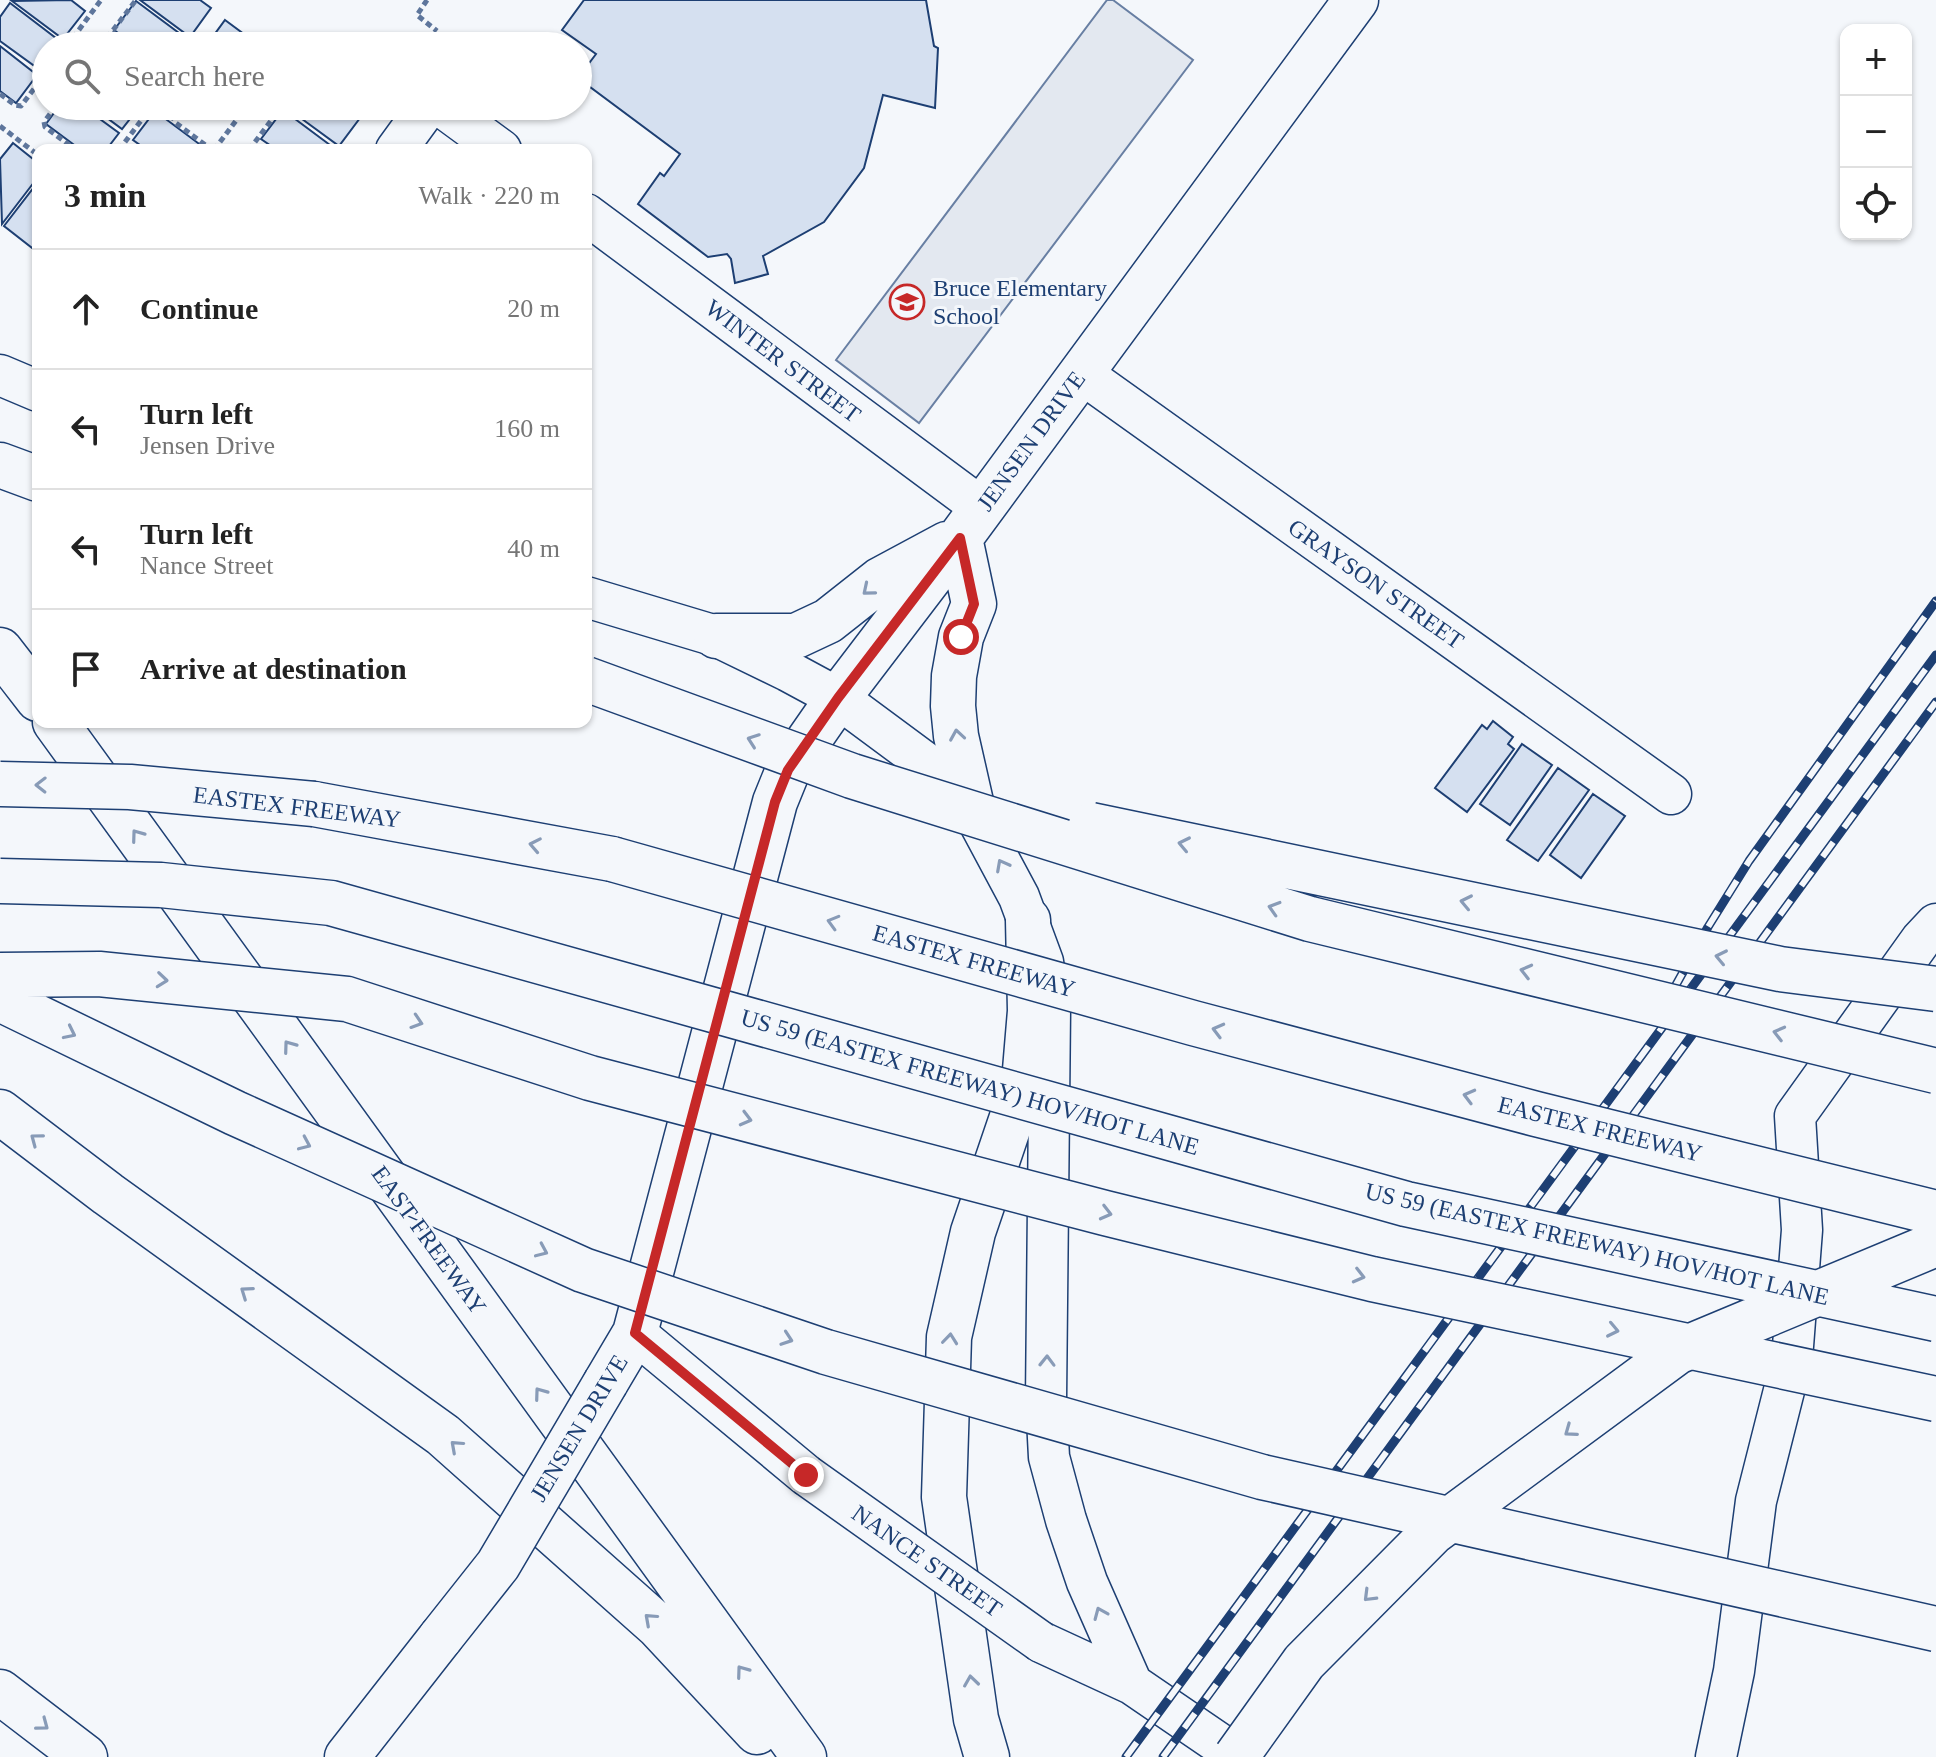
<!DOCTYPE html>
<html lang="en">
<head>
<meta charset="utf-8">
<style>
	:root { --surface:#fff; --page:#f6f6f6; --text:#222; --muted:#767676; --line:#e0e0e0 }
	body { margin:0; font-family:Georgia,serif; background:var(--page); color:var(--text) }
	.controls { position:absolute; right:24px; top:24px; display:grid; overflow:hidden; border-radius:16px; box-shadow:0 2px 6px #0004 }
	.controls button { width:72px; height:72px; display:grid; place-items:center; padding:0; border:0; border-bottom:2px solid var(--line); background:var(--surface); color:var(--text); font:40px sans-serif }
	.stop { position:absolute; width:24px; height:24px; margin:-18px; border:6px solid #c62828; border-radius:50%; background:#fff }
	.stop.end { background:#c62828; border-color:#fff; box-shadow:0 2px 8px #0008 }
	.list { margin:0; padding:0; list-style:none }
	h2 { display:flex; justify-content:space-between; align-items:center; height:104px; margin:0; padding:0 32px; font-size:34px }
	h2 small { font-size:26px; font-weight:400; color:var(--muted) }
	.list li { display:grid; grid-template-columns:52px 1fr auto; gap:24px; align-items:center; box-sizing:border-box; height:120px; padding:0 32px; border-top:2px solid var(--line) }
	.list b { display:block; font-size:30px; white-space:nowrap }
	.list p { margin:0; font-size:26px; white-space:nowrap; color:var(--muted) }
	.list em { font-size:26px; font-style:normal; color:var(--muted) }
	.icon { flex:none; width:44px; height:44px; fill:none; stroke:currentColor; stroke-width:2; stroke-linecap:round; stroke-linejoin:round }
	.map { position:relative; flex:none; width:1936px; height:1757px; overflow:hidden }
	.search { position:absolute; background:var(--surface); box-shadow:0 2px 6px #0004; left:32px; top:32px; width:560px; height:88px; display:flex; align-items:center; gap:20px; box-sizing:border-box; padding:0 28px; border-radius:44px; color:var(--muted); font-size:30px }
	.panel { position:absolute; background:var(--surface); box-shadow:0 2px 6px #0004; left:32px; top:144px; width:560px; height:584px; border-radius:16px }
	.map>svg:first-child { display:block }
</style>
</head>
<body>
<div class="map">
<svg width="1936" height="1757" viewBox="0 0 1936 1757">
	<rect width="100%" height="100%" fill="#f4f7fb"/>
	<path fill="#e3e8f0" stroke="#687fa3" stroke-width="2" d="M1107 0H1113L1193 60 919 423 836 360Z"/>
	<path fill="#d5e0f0" stroke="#1d3f73" stroke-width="2" d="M71 0 85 11 63 39 12 1Z
		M140 0H200L211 8 190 37Z
		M584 0H926L934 46 938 48 935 108 883 95 864 168 824 222 763 256 768 274 735 283 731 259 727 254 708 257 638 204 660 173 664 176 680 154 578 78 596 54 562 30Z
		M136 1 187 39 182 46H136L114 30Z
		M10 3 61 42 58 46H46V62L40 70 0 41V17Z
		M225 20 260 46H206Z
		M0 46 37 75 16 103 0 91Z
		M59 106H82L119 133 106 150H81L46 124Z
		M91 106H140L122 129Z
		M289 106H344L360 118 339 146 287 108Z
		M283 110 334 148 333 150H277L261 139Z
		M155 111 206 149 205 150H147L133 140Z
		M13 143 38 163V177L2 224 0 159Z
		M38 182V248L36 251 4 226Z
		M1493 721 1513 737 1508 744 1514 749 1467 812 1435 788 1482 725 1487 729Z
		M1522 744 1552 765 1510 825 1480 804Z
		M1558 768 1589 790 1538 861 1507 840Z
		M1593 794 1625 816 1581 878 1550 855Z"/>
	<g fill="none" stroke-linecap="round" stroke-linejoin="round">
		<g stroke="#1d3f73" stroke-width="43">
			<path id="minor" d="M441 106 501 150
				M396 150 428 106
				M586 214 982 508
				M1081 373 1671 794
				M0 375 38 391
				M586 597 716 636 788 671 838 698 938 772 973 811 1019 897 1043 962 1050 1009 1046 1400 1049 1457 1066 1520 1087 1582 1132 1684
				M635 1333 806 1475
				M1041 1642 1132 1684 1239 1757
				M1716 1757 1734 1671 1756 1501 1792 1359 1802 1230 1795 1116 1921 940 1936 924"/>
		</g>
		<g stroke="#1d3f73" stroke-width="47">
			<path id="major" d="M960 538 974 604 961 637 954 676 953 706 956 736 973 811
				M716 636H796L828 621 880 580 947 544
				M606 1382 635 1333 775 802 788 770 838 698 960 538 1356 0
				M347 1757 441 1637"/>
		</g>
		<g stroke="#1d3f73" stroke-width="47">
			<path id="highway" d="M0 465 38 479
				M0 650 38 699
				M55 722 804 1757
				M314 804 612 859
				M0 1112 108 1194 443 1435 658 1626 757 1732
				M0 1692 85 1757
				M987 1757 976 1719 944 1497 949 1337 973 1232 1024 1082 1030 1011 1028 920"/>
		</g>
		<path stroke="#5e769c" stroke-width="5" stroke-dasharray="6 4" stroke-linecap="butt" d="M427 0 417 15 437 31
			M112 32 131 46
			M67 46 101 0
			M101 46 136 0
			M197 46 205 36
			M0 94 15 105 21 106 46 73
			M56 106 44 122 45 127 76 150
			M166 106 176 123 212 150
			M0 126 38 155
			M119 150 152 106
			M214 150 247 106
			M249 150 282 106"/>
		<use href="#minor" stroke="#f4f7fb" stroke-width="40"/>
		<use href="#major" stroke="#f4f7fb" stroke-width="44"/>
		<use href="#highway" stroke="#f4f7fb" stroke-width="44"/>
		<g stroke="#1d3f73" stroke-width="9">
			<path id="rail" d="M1656 1021 1708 927 1749 861 1936 601
				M1126 1757 1936 655
				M1163 1757 1936 702"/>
		</g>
		<use href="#rail" stroke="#f4f7fb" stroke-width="6" stroke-dasharray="18" stroke-linecap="butt"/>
		<g stroke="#1d3f73" stroke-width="43" stroke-linecap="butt">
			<path id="minor-bridge" d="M806 1475 1041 1642"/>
		</g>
		<g stroke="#1d3f73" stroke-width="47" stroke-linecap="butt">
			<path id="major-bridge" d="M441 1637 498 1565 606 1382"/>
		</g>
		<g stroke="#1d3f73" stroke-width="47" stroke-linecap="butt">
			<path id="highway-bridge" d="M586 679 852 776 1310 919 1936 1071
				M0 784 130 787 314 804
				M1091 825 1780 969 1936 989
				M612 859 1193 1023 1536 1114 1936 1213
				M0 881 161 885 331 903 1406 1204 1936 1319
				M0 975 99 974 347 999 590 1078 1105 1213 1372 1279 1936 1399
				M0 999 235 1113 583 1270 826 1352 1262 1477 1936 1629
				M1236 1757 1304 1662 1433 1532 1677 1352 1936 1244"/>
		</g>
		<use href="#minor-bridge" stroke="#f4f7fb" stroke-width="40"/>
		<use href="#major-bridge" stroke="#f4f7fb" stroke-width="44"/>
		<use href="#highway-bridge" stroke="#f4f7fb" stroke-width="44"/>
	</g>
	<defs><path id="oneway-chevron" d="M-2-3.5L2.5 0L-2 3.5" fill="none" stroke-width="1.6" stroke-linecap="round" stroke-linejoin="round" transform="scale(2)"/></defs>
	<g stroke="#889bb7">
		<use href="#oneway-chevron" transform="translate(868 590) rotate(140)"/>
		<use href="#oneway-chevron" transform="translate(957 735) rotate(-99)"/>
		<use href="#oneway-chevron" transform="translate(753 740) rotate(-160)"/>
		<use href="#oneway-chevron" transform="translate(41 785) rotate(-179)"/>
		<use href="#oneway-chevron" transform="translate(137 835) rotate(-126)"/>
		<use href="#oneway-chevron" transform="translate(1184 844) rotate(-168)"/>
		<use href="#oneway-chevron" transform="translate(535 845) rotate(-169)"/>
		<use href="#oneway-chevron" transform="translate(1002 865) rotate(-118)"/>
		<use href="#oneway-chevron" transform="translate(1466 902) rotate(-168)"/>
		<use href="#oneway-chevron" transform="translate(1274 908) rotate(-163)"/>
		<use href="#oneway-chevron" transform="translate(833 922) rotate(-164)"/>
		<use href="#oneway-chevron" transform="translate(1721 957) rotate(-168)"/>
		<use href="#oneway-chevron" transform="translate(1526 971) rotate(-166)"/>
		<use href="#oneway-chevron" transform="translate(162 980) rotate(6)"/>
		<use href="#oneway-chevron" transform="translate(417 1022) rotate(18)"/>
		<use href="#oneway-chevron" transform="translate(1218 1030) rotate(-165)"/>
		<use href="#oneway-chevron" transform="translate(70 1033) rotate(26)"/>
		<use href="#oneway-chevron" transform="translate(1779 1033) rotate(-166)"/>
		<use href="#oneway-chevron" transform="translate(289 1046) rotate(-126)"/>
		<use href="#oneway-chevron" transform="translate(1469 1096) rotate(-165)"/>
		<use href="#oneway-chevron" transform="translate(746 1119) rotate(15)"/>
		<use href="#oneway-chevron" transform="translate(36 1139) rotate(-143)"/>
		<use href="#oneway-chevron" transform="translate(305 1144) rotate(24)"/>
		<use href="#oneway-chevron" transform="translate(1106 1213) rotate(14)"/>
		<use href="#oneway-chevron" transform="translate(542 1251) rotate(24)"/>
		<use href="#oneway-chevron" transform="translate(1359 1276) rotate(14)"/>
		<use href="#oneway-chevron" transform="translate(246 1292) rotate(-145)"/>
		<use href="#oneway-chevron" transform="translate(1613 1330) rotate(12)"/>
		<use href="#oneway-chevron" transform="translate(787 1339) rotate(19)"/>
		<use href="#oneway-chevron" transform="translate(950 1339) rotate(-84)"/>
		<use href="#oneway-chevron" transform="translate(1047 1361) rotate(-89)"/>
		<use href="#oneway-chevron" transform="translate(540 1393) rotate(-126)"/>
		<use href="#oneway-chevron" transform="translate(1570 1431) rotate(144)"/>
		<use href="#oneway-chevron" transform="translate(456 1446) rotate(-138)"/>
		<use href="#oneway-chevron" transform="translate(1369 1596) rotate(135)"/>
		<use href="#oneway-chevron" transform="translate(1100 1613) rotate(-113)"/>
		<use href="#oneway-chevron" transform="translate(650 1619) rotate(-138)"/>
		<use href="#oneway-chevron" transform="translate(742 1671) rotate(-126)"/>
		<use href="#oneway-chevron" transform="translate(971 1681) rotate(-98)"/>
		<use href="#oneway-chevron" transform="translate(43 1725) rotate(37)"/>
	</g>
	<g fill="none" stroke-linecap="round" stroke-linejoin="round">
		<path stroke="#c62828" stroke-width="10" d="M806 1475 635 1333 775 802 788 770 838 698 960 538 974 604 961 637"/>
	</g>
	<defs>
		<g id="school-ring" transform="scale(1.8)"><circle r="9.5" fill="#f4f7fb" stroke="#c62828" stroke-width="1.5"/><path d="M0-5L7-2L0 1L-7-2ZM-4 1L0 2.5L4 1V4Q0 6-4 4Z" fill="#c62828"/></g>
	</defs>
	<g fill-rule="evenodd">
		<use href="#school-ring" x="907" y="302"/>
	</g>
	<g text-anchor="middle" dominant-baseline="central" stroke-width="6" stroke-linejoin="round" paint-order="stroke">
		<g font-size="24" fill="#1d3f73" stroke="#f4f7fb" text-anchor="start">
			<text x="933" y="288">Bruce Elementary<tspan x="933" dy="28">School</tspan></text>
		</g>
		<g font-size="24" fill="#1d3f73" stroke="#f4f7fb">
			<text transform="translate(783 361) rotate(37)">WINTER STREET</text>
			<text transform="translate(1031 441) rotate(-54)">JENSEN DRIVE</text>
			<text transform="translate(1376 584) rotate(35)">GRAYSON STREET</text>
			<text transform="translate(297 807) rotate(7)">EASTEX FREEWAY</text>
			<text transform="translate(974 961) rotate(16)">EASTEX FREEWAY</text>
			<text transform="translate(970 1082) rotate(16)">US 59 (EASTEX FREEWAY) HOV/HOT LANE</text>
			<text transform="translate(1600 1129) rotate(14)">EASTEX FREEWAY</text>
			<text transform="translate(429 1240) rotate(54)">EAST FREEWAY</text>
			<text transform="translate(1597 1244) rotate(13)">US 59 (EASTEX FREEWAY) HOV/HOT LANE</text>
			<text transform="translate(579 1428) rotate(-59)">JENSEN DRIVE</text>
			<text transform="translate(927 1561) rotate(35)">NANCE STREET</text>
		</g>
	</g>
</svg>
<div class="controls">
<button>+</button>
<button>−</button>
<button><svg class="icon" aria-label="locate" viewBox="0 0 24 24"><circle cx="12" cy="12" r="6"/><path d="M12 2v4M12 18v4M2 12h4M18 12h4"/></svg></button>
</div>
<div class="stop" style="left:961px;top:637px"></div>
<div class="stop end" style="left:806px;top:1475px"></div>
<div class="search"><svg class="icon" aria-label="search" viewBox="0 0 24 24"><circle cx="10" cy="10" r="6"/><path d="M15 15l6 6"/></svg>Search here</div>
<section class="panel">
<h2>3 min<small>Walk · 220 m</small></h2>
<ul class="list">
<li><svg class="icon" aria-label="ahead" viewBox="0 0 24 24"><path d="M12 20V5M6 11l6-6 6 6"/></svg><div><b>Continue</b></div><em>20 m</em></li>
<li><svg class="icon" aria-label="left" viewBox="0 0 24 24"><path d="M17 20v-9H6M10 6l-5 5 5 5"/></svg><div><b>Turn left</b><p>Jensen Drive</p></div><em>160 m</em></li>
<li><svg class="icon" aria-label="left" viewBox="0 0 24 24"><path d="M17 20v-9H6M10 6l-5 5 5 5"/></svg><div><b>Turn left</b><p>Nance Street</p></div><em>40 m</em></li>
<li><svg class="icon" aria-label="arrive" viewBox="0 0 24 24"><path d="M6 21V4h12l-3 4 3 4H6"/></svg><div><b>Arrive at destination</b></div></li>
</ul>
</section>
</div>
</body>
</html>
